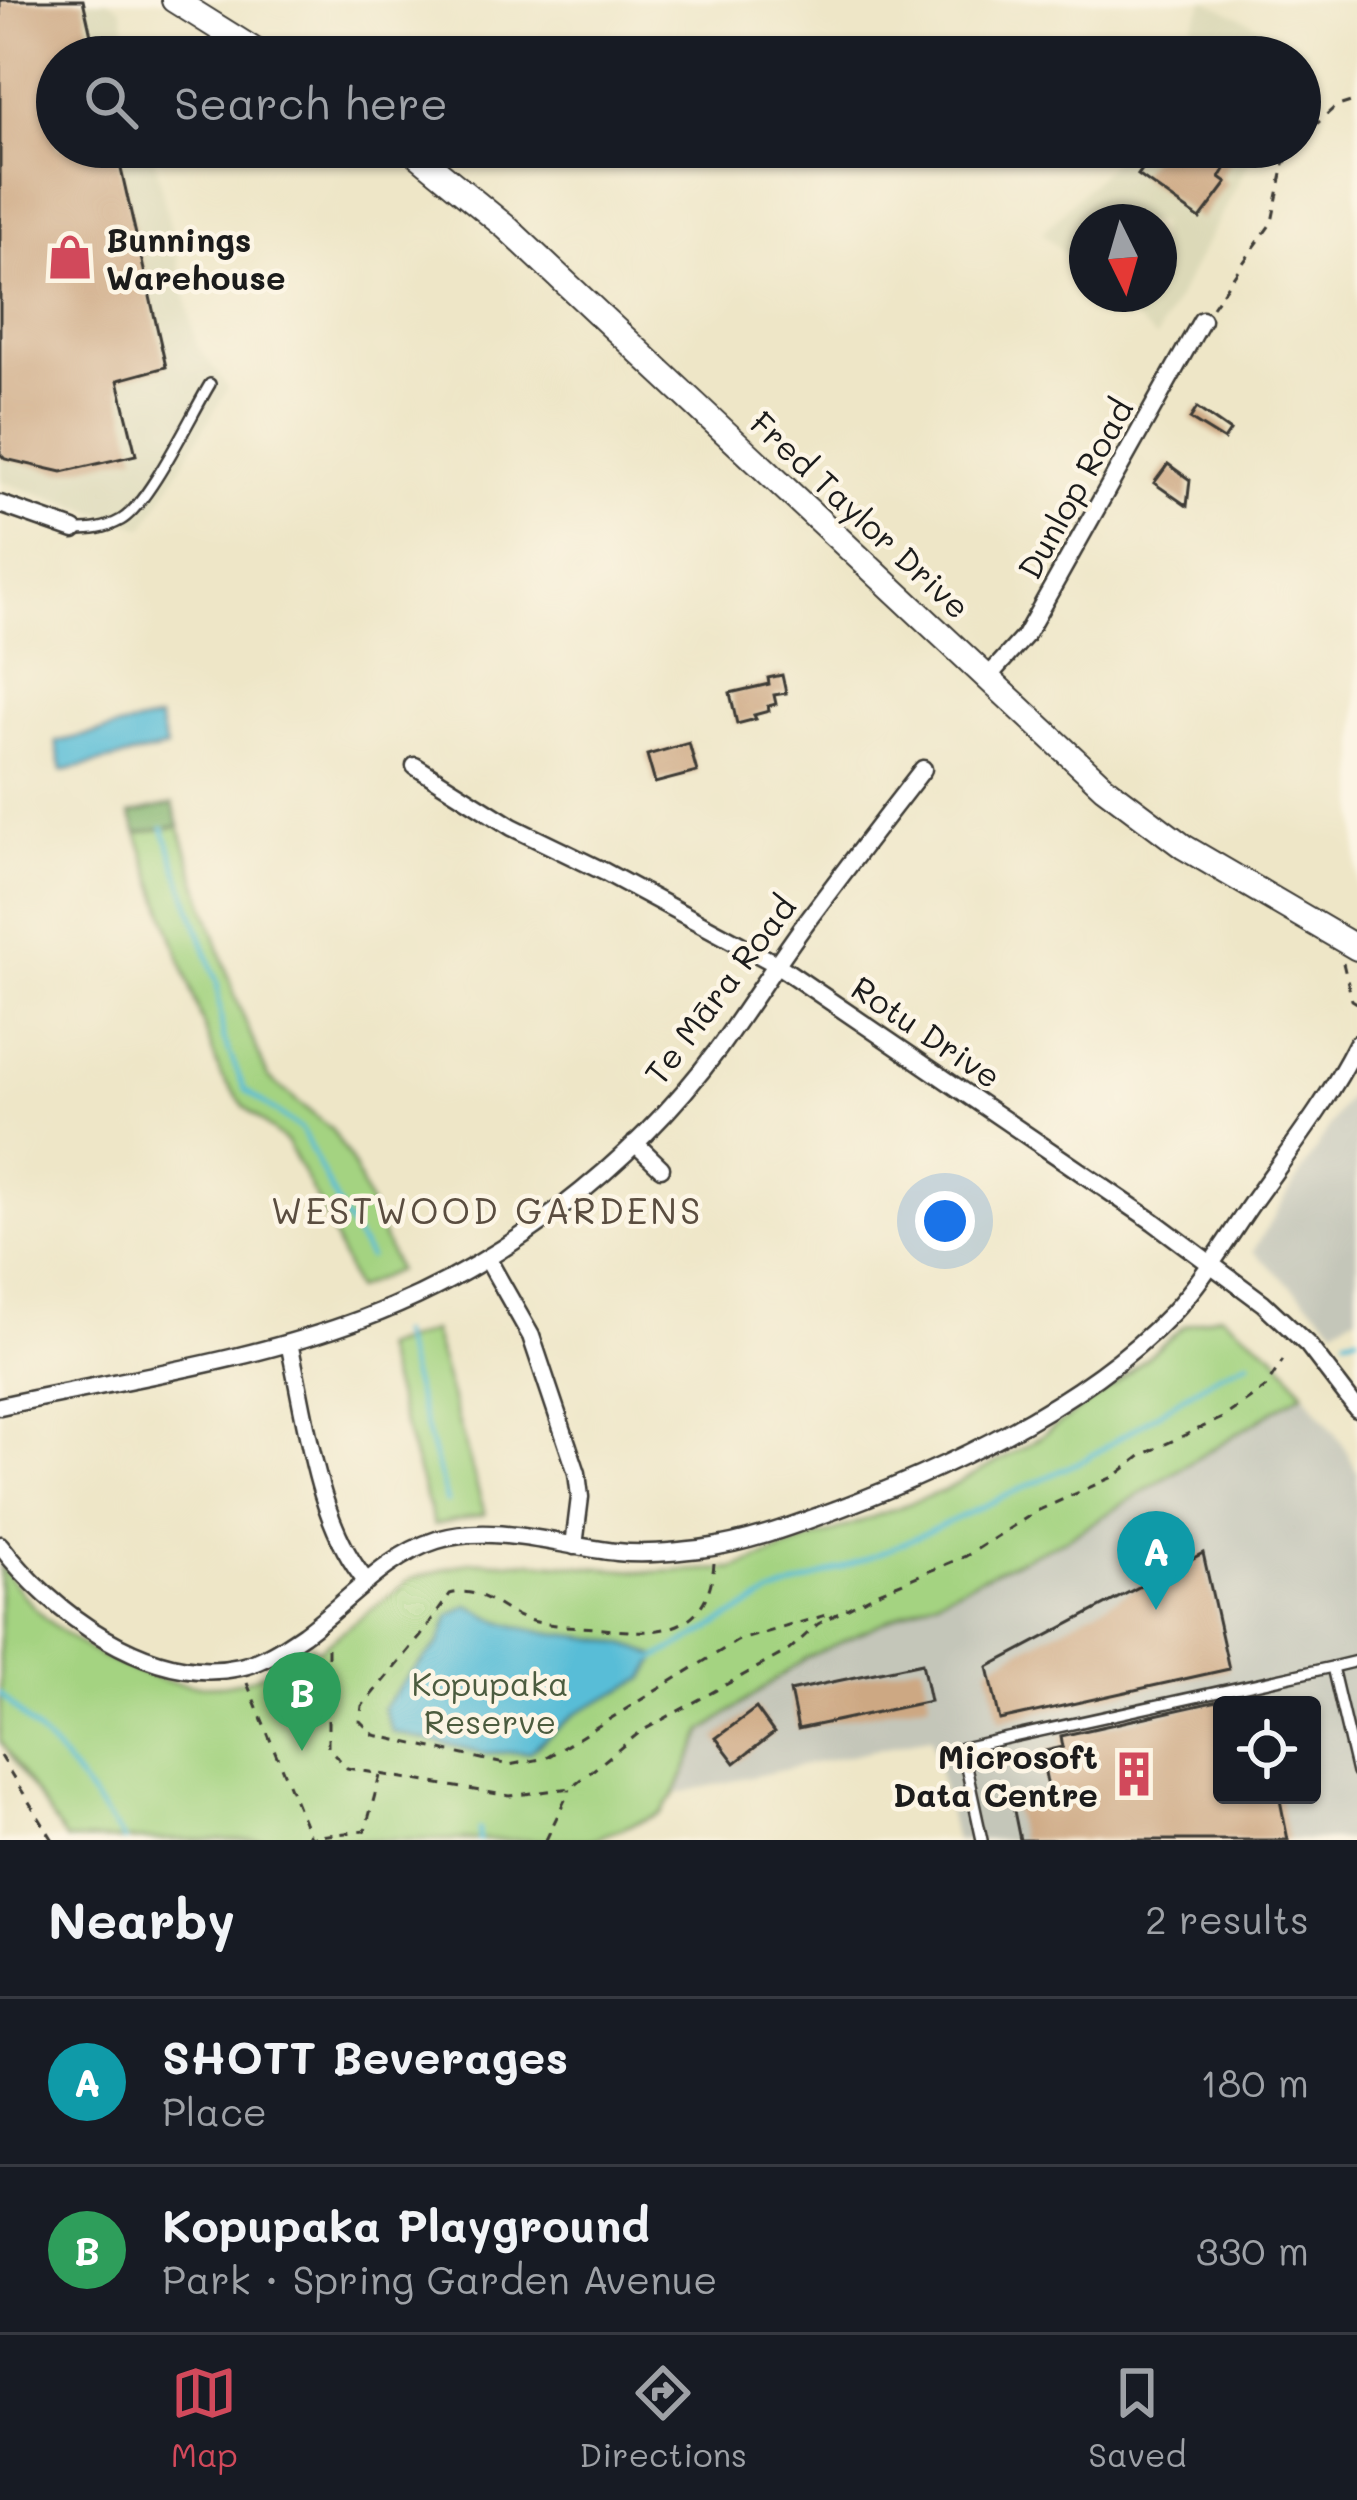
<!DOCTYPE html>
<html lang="en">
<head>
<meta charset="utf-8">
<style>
	:root { --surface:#171b24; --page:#242831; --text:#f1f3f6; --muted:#9ea1a6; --line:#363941; --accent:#d1495b }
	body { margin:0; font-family:Mali,sans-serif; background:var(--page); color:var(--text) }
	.controls { position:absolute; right:36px; bottom:36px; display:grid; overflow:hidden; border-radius:12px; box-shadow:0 3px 9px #0004 }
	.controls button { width:108px; height:108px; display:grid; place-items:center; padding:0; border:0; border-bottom:3px solid var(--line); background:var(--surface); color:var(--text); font:60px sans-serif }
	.compass { position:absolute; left:1069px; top:204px; width:108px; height:108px; border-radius:50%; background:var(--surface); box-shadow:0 3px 9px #0004; rotate:175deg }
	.you { position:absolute; left:945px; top:1221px; width:42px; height:42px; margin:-30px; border:9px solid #fff; border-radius:50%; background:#1a73e8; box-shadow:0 0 0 18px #1a73e833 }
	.badge { display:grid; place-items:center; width:78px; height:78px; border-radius:50%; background:var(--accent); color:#fff; font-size:39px; font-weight:700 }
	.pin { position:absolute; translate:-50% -99px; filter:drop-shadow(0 3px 6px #0008) }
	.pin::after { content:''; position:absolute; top:63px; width:42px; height:36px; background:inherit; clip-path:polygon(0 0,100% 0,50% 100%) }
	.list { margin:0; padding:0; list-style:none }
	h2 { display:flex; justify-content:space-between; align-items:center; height:156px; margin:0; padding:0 48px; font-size:51px }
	h2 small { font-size:39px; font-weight:400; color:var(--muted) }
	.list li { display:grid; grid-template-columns:78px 1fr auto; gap:36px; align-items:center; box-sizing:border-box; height:168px; padding:0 48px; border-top:3px solid var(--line) }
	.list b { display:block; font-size:45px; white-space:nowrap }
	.list p { margin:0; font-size:39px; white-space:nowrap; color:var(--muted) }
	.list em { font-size:39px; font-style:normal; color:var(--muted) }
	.icon { flex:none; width:66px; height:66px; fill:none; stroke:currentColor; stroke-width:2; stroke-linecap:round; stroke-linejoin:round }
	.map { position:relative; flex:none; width:1357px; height:1840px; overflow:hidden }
	.search { position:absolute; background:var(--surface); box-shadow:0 3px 9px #0004; left:36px; right:36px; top:36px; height:132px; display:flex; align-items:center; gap:30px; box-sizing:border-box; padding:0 42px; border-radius:66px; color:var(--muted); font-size:45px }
	.sheet { height:492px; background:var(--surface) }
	nav { display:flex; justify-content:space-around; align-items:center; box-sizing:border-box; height:168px; border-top:3px solid var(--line); background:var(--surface); font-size:33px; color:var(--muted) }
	nav a { display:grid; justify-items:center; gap:6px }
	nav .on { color:var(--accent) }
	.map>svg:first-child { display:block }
</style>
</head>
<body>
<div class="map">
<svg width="1357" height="1840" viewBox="0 0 1357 1840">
	<rect width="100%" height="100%" fill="#fcf5e5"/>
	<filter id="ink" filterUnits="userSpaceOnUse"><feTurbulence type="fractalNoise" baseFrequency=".00833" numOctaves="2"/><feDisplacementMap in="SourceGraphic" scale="24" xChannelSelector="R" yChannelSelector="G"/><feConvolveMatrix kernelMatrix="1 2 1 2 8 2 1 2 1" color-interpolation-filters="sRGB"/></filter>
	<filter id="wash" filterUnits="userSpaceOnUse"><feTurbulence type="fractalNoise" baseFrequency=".004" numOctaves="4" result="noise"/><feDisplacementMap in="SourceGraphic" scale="48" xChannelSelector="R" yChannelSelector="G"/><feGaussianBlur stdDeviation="2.7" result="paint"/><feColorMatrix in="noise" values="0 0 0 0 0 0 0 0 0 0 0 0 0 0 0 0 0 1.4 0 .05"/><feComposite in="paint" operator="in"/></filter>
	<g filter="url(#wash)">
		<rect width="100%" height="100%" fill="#eee6c7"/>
		<path fill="#dcd9b8" d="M0 0H107L121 8 132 57H57V147H152L197 345 228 388 144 528 0 481Z
			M1205 0 1306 49 1300 61V57H1175Z
			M1127 147H1257L1156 338 1108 294H1159V222H1087V274L1042 233Z"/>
		<path fill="#c4c6b9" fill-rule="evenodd" d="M1357 1082V1315L1335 1326 1253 1251Z
			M1304 1392 1346 1449 1357 1472V1840H955L931 1737 675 1794 704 1731 806 1658 1070 1537ZM1222 1705H1312V1795H1222Z"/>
		<path fill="#a4d381" stroke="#60784e" stroke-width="3" d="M179 826 236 999 268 1077 331 1129 350 1158 397 1270 355 1289 324 1213 287 1143 245 1107 221 1076 137 833Z
			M1220 1314 1276 1355 1304 1392 1070 1537 806 1658 704 1731 675 1794 660 1814 591 1840H66L0 1741V1566C12 1580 23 1596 36 1609 83 1656 171 1698 238 1682 265 1675 290 1661 311 1645L317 1651 412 1578 470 1562H530L649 1572 733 1569 943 1491 1030 1444 1116 1384 1184 1326Z
			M432 1331 485 1514 434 1525 381 1348Z"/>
		<path fill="#83b56f" stroke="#506846" stroke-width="3" d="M173 804 179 826 137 833 130 814Z"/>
		<path fill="#59bdd7" stroke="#3a6c7a" stroke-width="3" d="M159 719 166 748 62 771 56 742Z
			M469 1605C480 1611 491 1618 503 1622 555 1640 608 1631 658 1657L644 1679 578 1712 529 1752 485 1753 392 1732 383 1708 401 1684 439 1644 450 1615Z"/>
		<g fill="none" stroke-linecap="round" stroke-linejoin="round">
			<path stroke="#59bdd7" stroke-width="4.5" d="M163 828 217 982 223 1037 245 1090 302 1130 345 1219 369 1257
				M399 1334 447 1502
				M1346 1338 1357 1336
				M655 1659 769 1596 888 1550 1088 1458 1221 1373 1249 1361
				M0 1693 65 1761 124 1840
				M479 1840V1829"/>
		</g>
		<g id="blocks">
			<path fill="#cda883" d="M0 0H83L96 57H57V147H116L166 367 118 380 136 455 62 472 5 459 0 454Z
				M1168 147H1238L1220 178 1227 183 1200 219 1138 175 1157 149 1164 154Z
				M1197 408 1230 431 1224 440 1190 419Z
				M1168 464 1190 480 1187 506 1154 483Z
				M782 675 786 693 774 695 776 704 768 706 769 711 754 715 756 719 737 724 730 693 769 684 768 678Z
				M689 743 697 772 655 783 647 755Z
				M1203 1553 1229 1669 1000 1720 988 1667Z
				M922 1663 930 1701 798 1729 790 1691Z
				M1222 1700V1795H1279L1288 1840H1020L1013 1806 1050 1798 1041 1752 1063 1747 1061 1736Z
				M756 1708 774 1733 735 1763 716 1738Z"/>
		</g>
	</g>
	<g filter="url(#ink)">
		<use href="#blocks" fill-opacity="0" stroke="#3c3a36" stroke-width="3"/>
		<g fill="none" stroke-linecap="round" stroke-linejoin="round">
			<g stroke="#3c3a36" stroke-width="14">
				<path id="service" d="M74 530C92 530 105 529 121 520 149 504 191 415 210 384
					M1357 1661 1332 1667 1357 1773
					M982 1840 962 1748 1332 1667"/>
			</g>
			<g stroke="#3c3a36" stroke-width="21">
				<path id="minor" d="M0 504 74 530
					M987 678 1025 636 1202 320
					M415 766 512 827 605 872 776 964 1154 1222 1263 1303 1308 1345 1357 1409
					M635 1143 661 1168
					M488 1260 531 1336 577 1473 580 1497 574 1546
					M289 1343C306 1418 317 1524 367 1582
					M0 1406C120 1380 247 1362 362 1319 500 1268 631 1167 719 1048 749 1006 777 962 807 921 845 870 884 819 923 769
					M0 1545C51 1612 150 1687 240 1667 263 1662 285 1647 304 1634 347 1603 385 1556 437 1540 494 1523 560 1546 617 1552 643 1555 672 1552 699 1549 747 1543 792 1526 838 1509 952 1466 1086 1403 1172 1313 1203 1280 1227 1239 1252 1203 1289 1151 1329 1100 1357 1044"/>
			</g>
			<g stroke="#3c3a36" stroke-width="28">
				<path id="secondary" d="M174 0 265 57
					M408 147 507 228 1104 787 1184 847 1357 948"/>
			</g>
			<path stroke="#3c3a36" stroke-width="3" stroke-dasharray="9 9" stroke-linecap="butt" d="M1300 139 1335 107 1357 100
				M1212 307 1272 222 1284 164 1295 147
				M1343 963 1352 1000 1357 1003
				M714 1563C708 1638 654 1635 594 1628 573 1626 549 1626 528 1620 500 1612 482 1585 450 1594L421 1636 362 1706 360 1721 374 1735 509 1765 546 1758 737 1641 833 1613
				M328 1648V1747L347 1768 380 1774 510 1796 571 1788 640 1732 789 1650 818 1624 879 1592 966 1556 1037 1511 1115 1476 1142 1455 1222 1418 1265 1388 1283 1360
				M247 1683 310 1837 365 1831 380 1776
				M0 1756 53 1840
				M546 1840 570 1789"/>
			<use href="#service" stroke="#fff" stroke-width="9"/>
			<use href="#minor" stroke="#fff" stroke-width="16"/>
			<use href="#secondary" stroke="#fff" stroke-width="24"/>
		</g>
	</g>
	<defs>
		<g id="shop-bare" transform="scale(3.6)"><path d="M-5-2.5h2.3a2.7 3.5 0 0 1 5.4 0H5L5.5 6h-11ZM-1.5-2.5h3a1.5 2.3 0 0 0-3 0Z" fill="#d1495b" stroke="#fcf5e5" stroke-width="2.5" paint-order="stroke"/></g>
		<g id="building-bare" transform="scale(3.6)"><path d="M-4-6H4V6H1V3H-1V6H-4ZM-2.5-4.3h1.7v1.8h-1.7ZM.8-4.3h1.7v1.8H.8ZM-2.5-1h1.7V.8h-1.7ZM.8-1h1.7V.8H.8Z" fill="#d1495b" stroke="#fcf5e5" stroke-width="2.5" paint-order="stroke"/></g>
	</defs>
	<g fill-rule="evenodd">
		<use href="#shop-bare" x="70" y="257"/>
		<use href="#building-bare" x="1134" y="1774"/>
	</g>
	<g text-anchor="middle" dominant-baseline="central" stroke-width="9" stroke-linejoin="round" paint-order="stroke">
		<g font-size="33" font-weight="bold" fill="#1c1c1c" stroke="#fcf5e5" text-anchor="start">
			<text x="106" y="238">Bunnings<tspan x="106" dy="38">Warehouse</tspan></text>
			<text x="1098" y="1755" text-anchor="end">Microsoft<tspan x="1098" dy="38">Data Centre</tspan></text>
		</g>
		<g font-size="33" fill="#1c1c1c" stroke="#fcf5e5">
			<text transform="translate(1074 488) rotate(-61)">Dunlop Road</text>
			<text transform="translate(861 514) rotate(43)">Fred Taylor Drive</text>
			<text transform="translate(719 989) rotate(-53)">Te Māra Road</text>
			<text transform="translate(927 1031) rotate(34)">Rotu Drive</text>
		</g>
		<g font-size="33" fill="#4c5c3f" stroke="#fcf5e5">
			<text x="490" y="1682">Kopupaka<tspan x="490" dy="38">Reserve</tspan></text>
		</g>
		<g font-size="36" letter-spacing="3" fill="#5a4d40" stroke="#fcf5e5">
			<text x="487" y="1209">WESTWOOD GARDENS</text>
		</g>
	</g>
</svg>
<div class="controls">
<button><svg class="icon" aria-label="locate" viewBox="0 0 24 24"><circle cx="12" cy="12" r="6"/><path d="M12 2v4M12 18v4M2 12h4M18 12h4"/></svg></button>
</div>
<svg class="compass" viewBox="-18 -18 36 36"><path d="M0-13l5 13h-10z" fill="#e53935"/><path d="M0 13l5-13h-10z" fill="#9ea1a6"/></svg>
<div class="you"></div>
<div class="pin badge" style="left:1156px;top:1610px;background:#0f9aa8">A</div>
<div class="pin badge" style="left:302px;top:1751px;background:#2e9e5b">B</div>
<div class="search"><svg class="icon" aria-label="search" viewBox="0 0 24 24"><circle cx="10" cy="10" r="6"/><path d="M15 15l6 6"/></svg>Search here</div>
</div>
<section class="sheet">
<h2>Nearby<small>2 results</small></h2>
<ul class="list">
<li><span class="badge" style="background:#0f9aa8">A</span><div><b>SHOTT Beverages</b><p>Place</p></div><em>180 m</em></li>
<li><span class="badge" style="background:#2e9e5b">B</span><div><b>Kopupaka Playground</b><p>Park · Spring Garden Avenue</p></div><em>330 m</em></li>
</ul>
</section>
<nav>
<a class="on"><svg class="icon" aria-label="map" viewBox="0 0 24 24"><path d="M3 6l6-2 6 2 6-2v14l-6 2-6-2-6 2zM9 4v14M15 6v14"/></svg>Map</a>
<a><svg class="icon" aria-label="directions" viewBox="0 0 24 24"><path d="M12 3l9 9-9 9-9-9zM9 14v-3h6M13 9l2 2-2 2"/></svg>Directions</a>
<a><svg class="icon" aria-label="saved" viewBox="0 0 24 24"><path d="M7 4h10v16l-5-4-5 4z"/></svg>Saved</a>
</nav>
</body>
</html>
